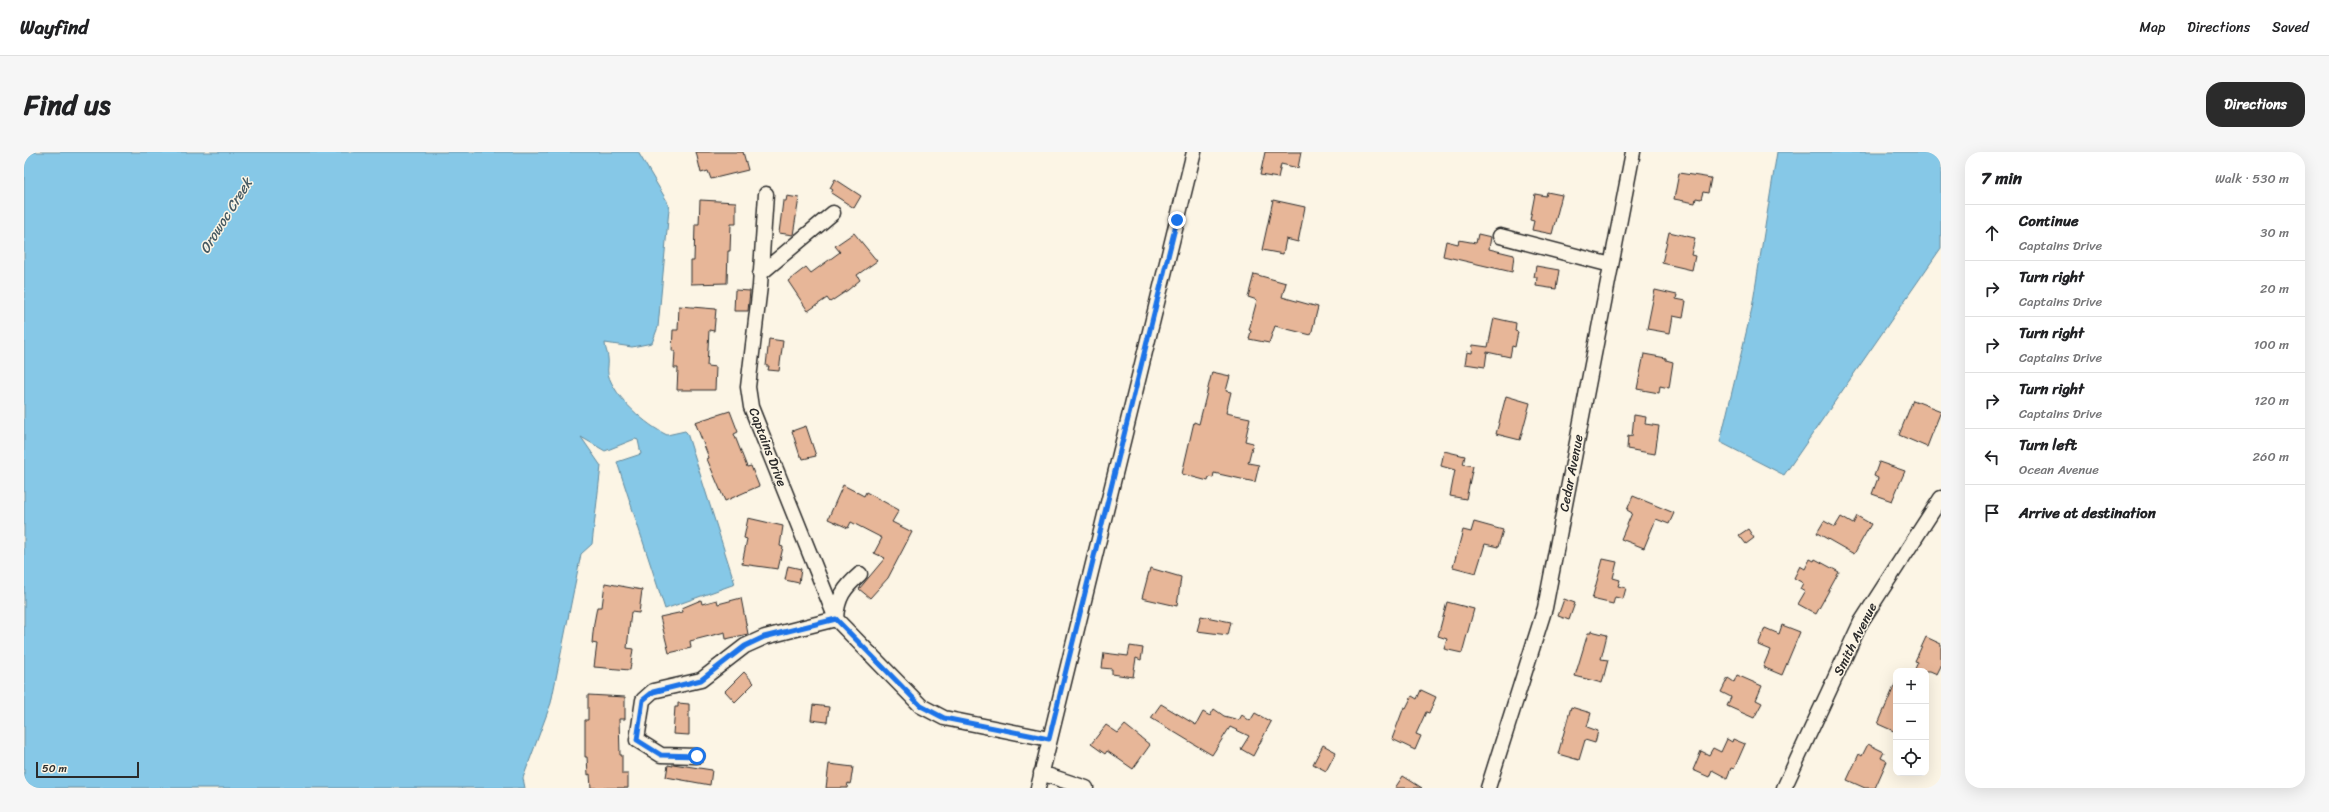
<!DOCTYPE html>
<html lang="en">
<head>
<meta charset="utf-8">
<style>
	:root { --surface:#fff; --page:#f6f6f6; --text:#202124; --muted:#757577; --line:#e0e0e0; --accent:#2b2b2b }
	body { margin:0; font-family:Sriracha,sans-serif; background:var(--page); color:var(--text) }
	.controls { position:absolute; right:12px; bottom:12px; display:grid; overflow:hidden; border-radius:8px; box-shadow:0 4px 16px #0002 }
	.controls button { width:36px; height:36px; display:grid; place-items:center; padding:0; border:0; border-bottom:1px solid var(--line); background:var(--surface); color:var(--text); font:20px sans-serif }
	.scale { position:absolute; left:12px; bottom:10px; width:103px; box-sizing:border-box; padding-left:4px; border:2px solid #2b2b2b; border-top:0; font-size:11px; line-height:14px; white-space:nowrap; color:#2b2b2b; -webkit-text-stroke:3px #fcf5e5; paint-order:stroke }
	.stop { position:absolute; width:12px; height:12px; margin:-9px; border:3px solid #1a73e8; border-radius:50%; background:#fff }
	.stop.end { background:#1a73e8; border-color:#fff; box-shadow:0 1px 4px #0008 }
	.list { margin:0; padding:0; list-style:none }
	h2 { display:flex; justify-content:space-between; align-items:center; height:52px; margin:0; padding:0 16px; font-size:17px }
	h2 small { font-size:13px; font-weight:400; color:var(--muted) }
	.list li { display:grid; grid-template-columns:26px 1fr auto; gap:12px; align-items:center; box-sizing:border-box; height:56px; padding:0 16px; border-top:1px solid var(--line) }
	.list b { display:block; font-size:15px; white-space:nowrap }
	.list p { margin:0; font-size:13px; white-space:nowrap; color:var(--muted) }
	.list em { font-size:13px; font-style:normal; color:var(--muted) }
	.icon { flex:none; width:22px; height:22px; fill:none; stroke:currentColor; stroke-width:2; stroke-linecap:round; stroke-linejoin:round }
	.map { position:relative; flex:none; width:1917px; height:636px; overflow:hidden; border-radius:16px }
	header { display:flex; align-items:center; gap:24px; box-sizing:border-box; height:56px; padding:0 20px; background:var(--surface); border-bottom:1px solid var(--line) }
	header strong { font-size:19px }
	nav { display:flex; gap:22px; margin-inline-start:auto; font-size:14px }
	.intro { display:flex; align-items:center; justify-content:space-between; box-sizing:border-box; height:96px; padding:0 24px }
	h1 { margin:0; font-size:28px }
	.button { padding:10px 18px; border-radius:16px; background:var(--accent); color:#fff; font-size:14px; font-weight:700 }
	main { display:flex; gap:24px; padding:0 24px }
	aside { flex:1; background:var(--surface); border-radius:16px; box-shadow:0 4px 16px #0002 }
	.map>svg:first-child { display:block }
</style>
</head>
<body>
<header>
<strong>Wayfind</strong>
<nav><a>Map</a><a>Directions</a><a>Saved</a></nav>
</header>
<div class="intro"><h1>Find us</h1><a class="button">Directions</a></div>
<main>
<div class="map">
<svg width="1917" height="636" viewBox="0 0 1917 636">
	<rect width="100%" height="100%" fill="#fcf5e5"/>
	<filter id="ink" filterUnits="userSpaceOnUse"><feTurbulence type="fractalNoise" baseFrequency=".025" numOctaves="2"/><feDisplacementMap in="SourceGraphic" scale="8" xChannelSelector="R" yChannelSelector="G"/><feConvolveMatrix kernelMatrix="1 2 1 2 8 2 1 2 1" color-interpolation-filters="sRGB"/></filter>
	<g filter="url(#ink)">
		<path fill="#86c8e7" stroke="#62899c" d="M0 0H614L643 49 645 57 634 175 628 191 608 195 581 191C581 197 584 201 584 206 585 211 583 217 584 222 591 246 622 273 643 283L661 279 663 281 711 432 641 457 593 310 617 302 614 288 611 287 581 299 557 285 577 314 568 392 557 402 527 551 499 626 501 636H0Z
			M1753 0H1917V96L1760 323 1696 290 1728 156Z"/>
		<path fill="#e7b698" stroke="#2b2b2b" d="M672 0H719L724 18 687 27 684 19 677 21Z
			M1241 0H1277L1274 16 1257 12 1254 26 1236 23Z
			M1655 21 1687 26 1684 41 1679 40 1677 47 1672 46 1671 51 1650 47Z
			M811 27 837 44 830 56 807 41 809 38 806 36Z
			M1523 40 1538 43 1528 82 1508 78 1510 69 1506 68 1511 42 1522 44Z
			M763 44 775 46 769 83 755 81 759 49H762Z
			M676 48 712 50V72H707L706 99H704L703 131 667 132V109H670L671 72H675Z
			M1249 48 1281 55 1274 90 1262 87 1259 102 1238 98Z
			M1645 80 1671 86 1667 103 1671 104 1668 118 1638 111Z
			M830 81 853 109 833 123 836 128 824 138 806 150 803 146 784 159 764 129 782 115 787 121 816 100 811 94Z
			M1454 82 1467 85 1465 97 1490 103 1488 120 1419 104 1422 89 1434 92 1435 88 1452 91Z
			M1512 114 1535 118 1532 137 1512 134 1513 125H1510Z
			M1230 122 1262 131 1258 145 1294 155 1287 183 1251 174 1245 191 1225 187 1227 179 1225 178 1233 148 1224 145Z
			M711 138 726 139 724 159H710Z
			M1631 138 1653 143 1652 147 1662 149 1659 166 1649 164 1646 181 1623 177Z
			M655 154 692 157 690 179 685 178 683 214 692 215 691 238H653L654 216H650L651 199H648L649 178H654Z
			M1470 166 1492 171 1491 179 1494 180 1491 195 1488 194 1486 205 1463 200 1461 215 1441 212 1443 200 1448 201 1449 193 1464 195Z
			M745 187 759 189 755 219 744 218 745 214H742Z
			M1620 202 1642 206V208L1649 210 1645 236 1636 234 1635 241 1613 237Z
			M1188 220 1206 224 1202 239 1207 240 1202 261 1226 266 1221 289 1229 291 1224 311 1235 313 1231 330 1190 321 1189 326 1185 325 1184 329 1158 322 1170 270 1175 272Z
			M1482 244 1506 251 1496 288 1472 282Z
			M1889 248 1917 259 1903 295 1875 283Z
			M706 259 714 280 710 282 723 315 727 314 735 334 701 349 683 307 685 306 671 270Z
			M1610 263 1622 265 1621 272 1635 274 1631 302 1603 297 1604 283 1608 284Z
			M782 274 792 304 779 307 778 304H776L768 279Z
			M1420 299 1441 304 1439 312 1449 314 1442 347 1426 344 1431 318 1417 314Z
			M1855 310 1881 319 1868 349 1848 342 1854 326 1850 324Z
			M819 333 840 344 842 340 875 358 868 370 888 380 864 426 846 446 835 437 861 406 850 401 858 386 827 370 824 376 804 367Z
			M1609 344 1650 361 1645 372 1632 367 1620 396 1597 387 1608 361 1603 358Z
			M1833 364 1847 372 1830 402 1793 381 1800 369 1811 375 1817 365 1829 372Z
			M724 366 759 374 756 394 759 395 754 417 718 412 723 387 720 386Z
			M1450 370 1479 378 1474 395 1461 392 1452 421 1429 415 1439 378 1447 380Z
			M1724 377 1730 386 1722 392 1715 383Z
			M1579 407 1593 410 1589 426 1596 428 1594 434 1602 436 1599 447 1591 445 1589 452 1568 447Z
			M1786 407 1790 409 1791 407 1815 420 1792 462 1774 452 1781 440 1776 437 1779 431 1770 426 1776 414 1781 417Z
			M764 414 777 417 775 431 761 428Z
			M1126 416 1157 425 1153 454 1118 446Z
			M581 431 618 438 615 461 607 460 603 496 609 497 606 518 570 515 573 492 568 491 570 471 573 455H578Z
			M717 446 724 482 702 487 701 480 666 489 667 496 645 501 636 465 659 460 658 456 677 448 678 452 693 448 694 452Z
			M1540 447 1551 451 1545 468 1534 464Z
			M1423 450 1450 457 1438 501 1420 497 1423 487 1414 484Z
			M1177 464 1207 470 1204 483 1173 479Z
			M1758 473 1776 480 1758 523 1739 515 1746 498 1734 493 1741 476 1755 482Z
			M1567 479 1583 483 1577 507 1584 508 1578 531 1551 524 1564 481H1567Z
			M1902 485 1917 492V514L1913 522 1906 519H1890L1894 510 1891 509Z
			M1106 494 1119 496 1117 508 1112 506 1109 525 1088 522V517L1078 516 1080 501 1104 504Z
			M720 520 730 531 711 550 701 539Z
			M1713 523 1738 534 1732 548 1738 551 1730 566 1703 554 1707 545 1697 540 1704 526 1710 530Z
			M1872 530V580L1854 572Z
			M1397 538 1412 545 1405 561 1402 560 1392 582 1397 584 1391 598 1368 587 1380 555 1382 556 1388 544 1393 547Z
			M564 543 601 545V567H595L596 603H598V622H604V636H567L566 622 564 623 563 605H561V568H564Z
			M654 551 665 552V583L649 582 651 555H654Z
			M1137 552 1172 573 1179 560 1186 564 1190 557 1200 564 1215 568 1218 563 1226 569 1231 561 1247 570 1229 604 1217 597 1225 584 1206 575 1188 603 1127 566Z
			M789 553 805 555 803 570 787 568Z
			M1547 555 1567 561 1563 575 1574 579 1571 591 1561 588 1555 608 1534 602Z
			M1082 573 1094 581 1101 573 1126 593 1109 617 1083 599 1081 602 1067 592Z
			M1703 587 1708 590 1709 587 1721 592 1710 617 1707 616 1703 626 1688 618 1685 625 1669 618 1677 599 1685 603 1689 596 1697 600Z
			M1844 592 1860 600 1857 606 1863 609 1851 636H1841L1823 628 1835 602 1838 604Z
			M1299 593 1312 600 1302 619 1289 612Z
			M649 612 688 618 686 633 642 625 644 613 649 614Z
			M805 612 829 615 827 628 826 632 824 631 823 636H802Z
			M1379 624 1398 636H1371Z"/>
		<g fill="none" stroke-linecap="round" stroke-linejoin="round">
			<g stroke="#2b2b2b" stroke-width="17">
				<path id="minor" d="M742 42 736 134 724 235 727 255 812 467 897 554 920 566 1025 587
					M1476 84 1587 113
					M736 122 809 61
					M673 604 637 603 613 588 619 548 629 539 677 528 721 494 741 485 812 467C813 446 820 436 836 422
					M1017 621 1062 636
					M1014 636 1170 0
					M1464 636 1521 456 1609 0
					M1760 636 1837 470 1917 346"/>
			</g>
			<use href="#minor" stroke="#fcf5e5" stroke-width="14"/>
		</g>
	</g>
	<g fill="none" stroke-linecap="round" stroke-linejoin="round" filter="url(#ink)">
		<path stroke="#1a73e8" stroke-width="5" d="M673 604 637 603 613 588 619 548 629 540 677 528 721 494 740 485 812 467 897 554 920 566 1025 587 1153 68"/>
	</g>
	<g text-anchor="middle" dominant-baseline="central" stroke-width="3" stroke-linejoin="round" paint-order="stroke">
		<g font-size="13" fill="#2b2b2b" stroke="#fcf5e5">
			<text transform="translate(744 295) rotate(69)">Captains Drive</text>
			<text transform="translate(1547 321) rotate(-79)">Cedar Avenue</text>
			<text transform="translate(1831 487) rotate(-63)">Smith Avenue</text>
		</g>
		<g font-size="14" font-style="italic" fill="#465a63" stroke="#fcf5e5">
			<text transform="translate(202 64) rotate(-58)">Orowoc Creek</text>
		</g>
	</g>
</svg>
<div class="controls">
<button>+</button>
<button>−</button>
<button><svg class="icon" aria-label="locate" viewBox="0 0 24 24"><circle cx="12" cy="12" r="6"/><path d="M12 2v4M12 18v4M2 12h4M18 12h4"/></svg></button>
</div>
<div class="scale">50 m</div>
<div class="stop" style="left:673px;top:604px"></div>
<div class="stop end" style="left:1153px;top:68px"></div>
</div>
<aside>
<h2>7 min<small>Walk · 530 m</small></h2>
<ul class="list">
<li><svg class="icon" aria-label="ahead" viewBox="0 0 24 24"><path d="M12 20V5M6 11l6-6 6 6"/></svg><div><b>Continue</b><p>Captains Drive</p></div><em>30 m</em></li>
<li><svg class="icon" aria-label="right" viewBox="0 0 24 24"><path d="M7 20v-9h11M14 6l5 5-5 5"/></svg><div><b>Turn right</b><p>Captains Drive</p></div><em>20 m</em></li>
<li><svg class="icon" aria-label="right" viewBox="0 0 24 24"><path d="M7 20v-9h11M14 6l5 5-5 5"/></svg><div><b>Turn right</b><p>Captains Drive</p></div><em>100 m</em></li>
<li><svg class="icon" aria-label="right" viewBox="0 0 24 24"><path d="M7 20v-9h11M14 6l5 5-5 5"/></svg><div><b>Turn right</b><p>Captains Drive</p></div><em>120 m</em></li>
<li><svg class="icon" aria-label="left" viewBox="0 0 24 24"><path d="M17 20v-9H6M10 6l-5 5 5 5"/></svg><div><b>Turn left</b><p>Ocean Avenue</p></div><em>260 m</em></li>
<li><svg class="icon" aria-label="arrive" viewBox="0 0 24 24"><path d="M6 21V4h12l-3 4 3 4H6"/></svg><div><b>Arrive at destination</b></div></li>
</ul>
</aside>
</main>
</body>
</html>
